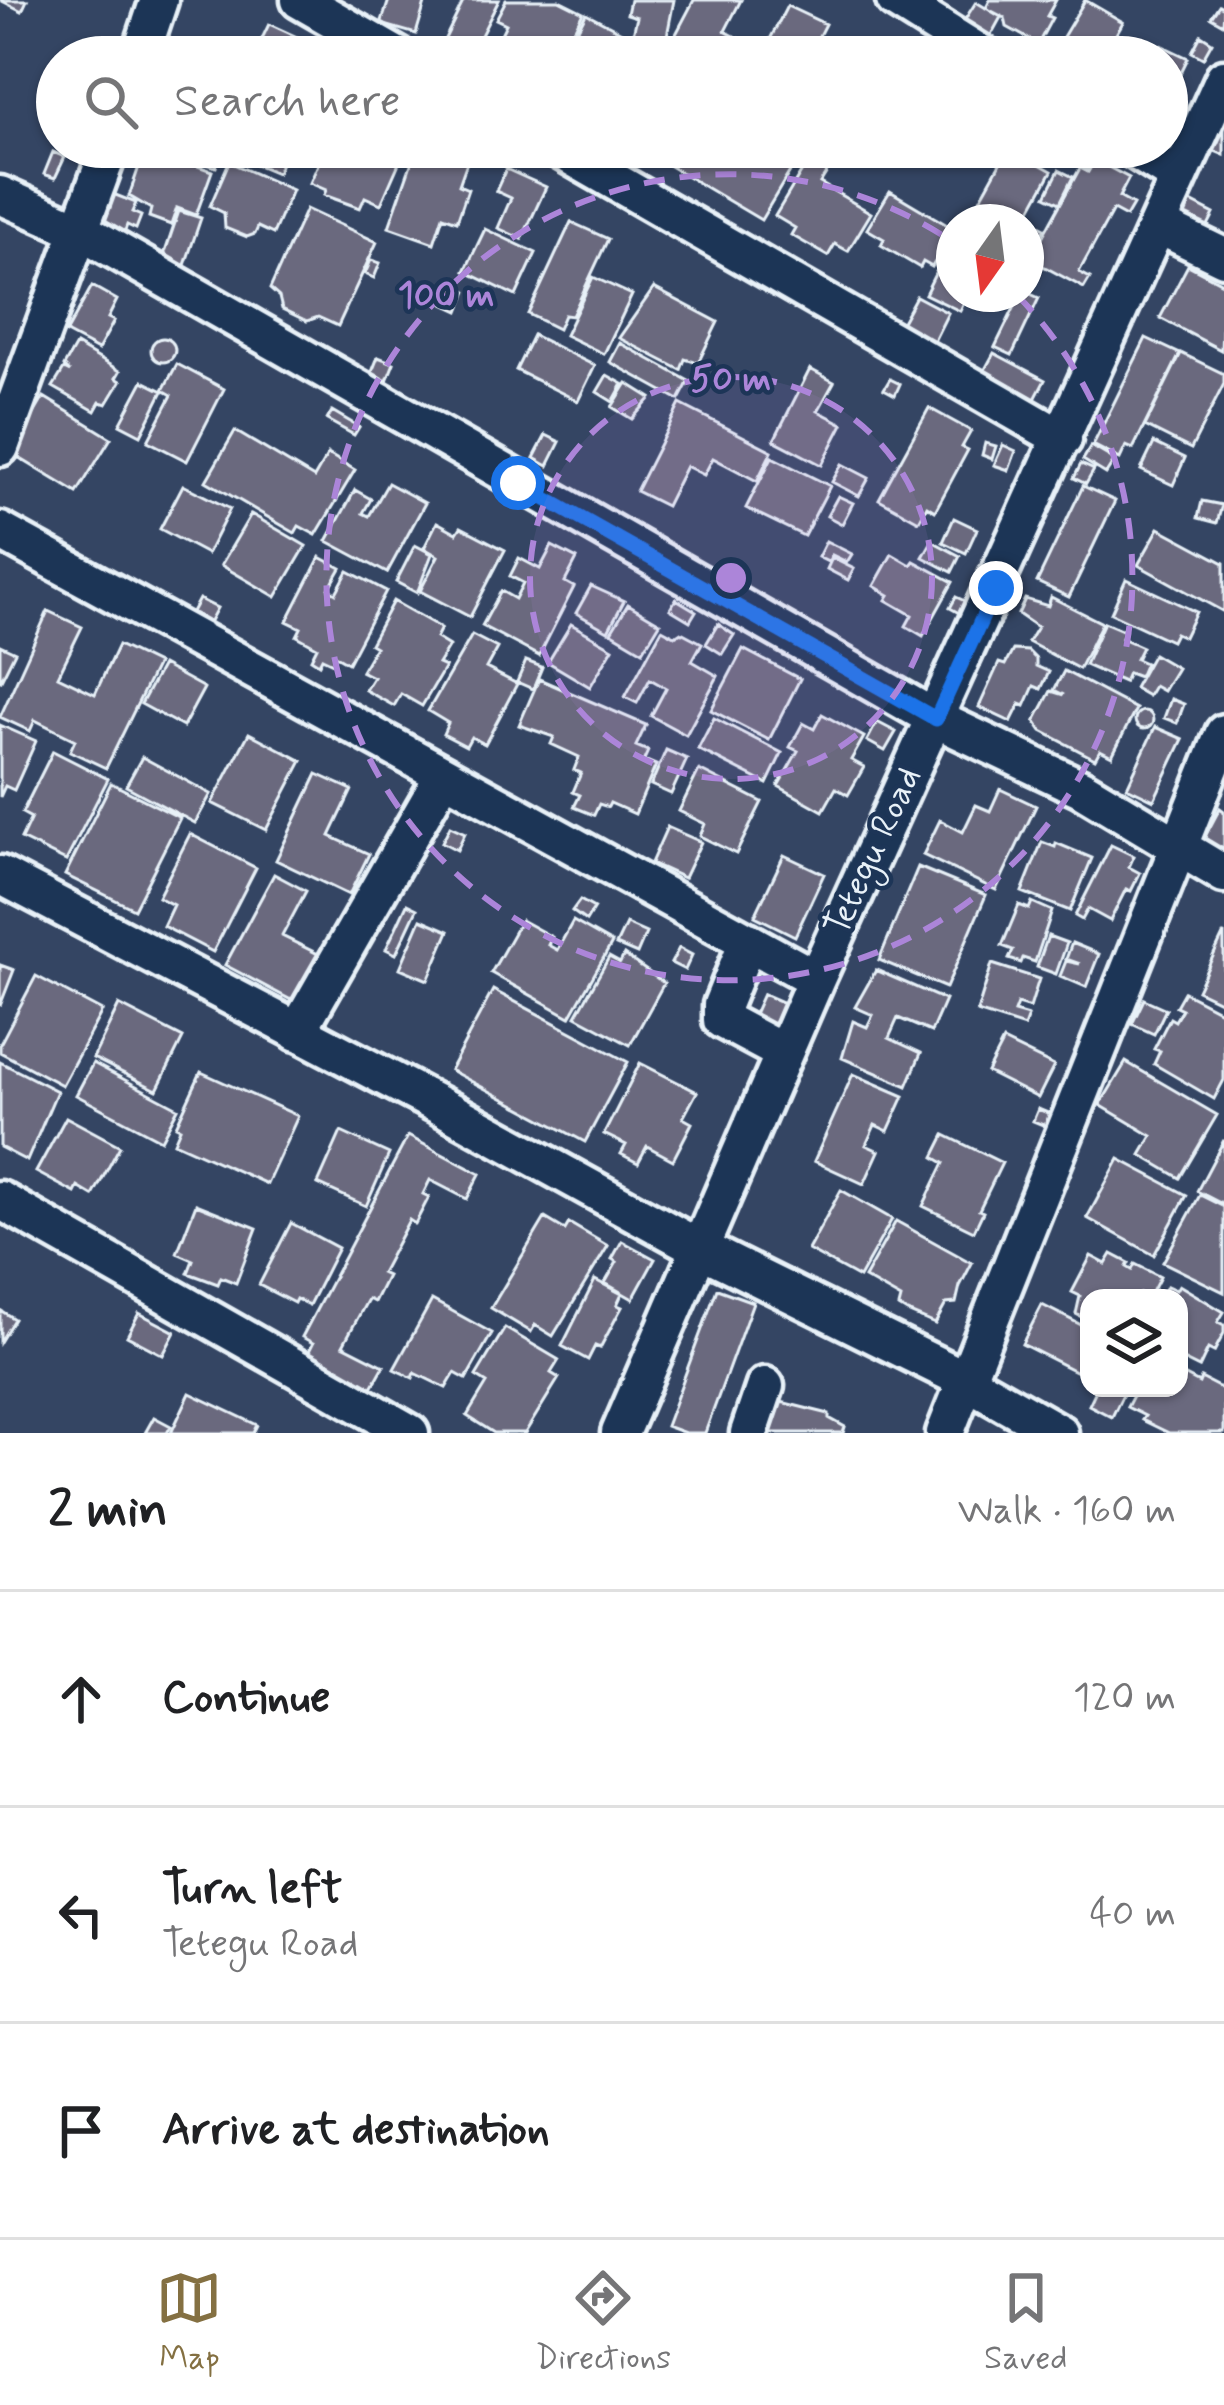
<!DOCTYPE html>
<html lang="en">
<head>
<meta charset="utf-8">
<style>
	:root { --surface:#fff; --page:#f2f2f2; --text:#202124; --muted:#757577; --line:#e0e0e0; --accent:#847042 }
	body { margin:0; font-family:Mynerve,sans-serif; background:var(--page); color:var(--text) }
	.controls { position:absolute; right:36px; bottom:36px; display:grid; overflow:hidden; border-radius:24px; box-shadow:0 3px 9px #0004 }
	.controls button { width:108px; height:108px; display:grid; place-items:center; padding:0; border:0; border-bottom:3px solid var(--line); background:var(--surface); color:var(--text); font:60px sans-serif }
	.compass { position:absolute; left:936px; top:204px; width:108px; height:108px; border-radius:50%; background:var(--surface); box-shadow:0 3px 9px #0004; rotate:194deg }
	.stop { position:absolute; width:36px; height:36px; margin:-27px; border:9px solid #1a73e8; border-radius:50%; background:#fff }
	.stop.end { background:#1a73e8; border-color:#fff; box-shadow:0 3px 12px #0008 }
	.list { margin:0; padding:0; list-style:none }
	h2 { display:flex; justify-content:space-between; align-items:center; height:156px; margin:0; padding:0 48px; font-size:51px }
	h2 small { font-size:39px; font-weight:400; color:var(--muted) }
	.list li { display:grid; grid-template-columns:78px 1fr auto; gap:36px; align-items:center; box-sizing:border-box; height:216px; padding:0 48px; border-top:3px solid var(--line) }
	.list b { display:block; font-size:45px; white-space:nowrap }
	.list p { margin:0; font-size:39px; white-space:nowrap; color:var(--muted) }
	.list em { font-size:39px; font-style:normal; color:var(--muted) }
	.icon { flex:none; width:66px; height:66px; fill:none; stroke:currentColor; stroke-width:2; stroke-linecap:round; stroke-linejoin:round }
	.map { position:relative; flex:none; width:1224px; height:1433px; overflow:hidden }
	.search { position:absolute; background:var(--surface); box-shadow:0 3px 9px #0004; left:36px; right:36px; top:36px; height:132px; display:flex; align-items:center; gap:30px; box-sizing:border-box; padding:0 42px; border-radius:66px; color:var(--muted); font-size:45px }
	.sheet { height:804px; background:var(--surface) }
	nav { display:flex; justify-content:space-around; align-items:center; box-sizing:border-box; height:168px; border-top:3px solid var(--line); background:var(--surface); font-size:33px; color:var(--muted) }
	nav a { display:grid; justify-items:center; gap:6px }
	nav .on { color:var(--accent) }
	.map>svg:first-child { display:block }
</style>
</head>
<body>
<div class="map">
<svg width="1224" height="1433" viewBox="0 0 1224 1433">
	<rect width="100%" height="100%" fill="#344563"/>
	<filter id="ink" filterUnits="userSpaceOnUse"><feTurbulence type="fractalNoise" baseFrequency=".00833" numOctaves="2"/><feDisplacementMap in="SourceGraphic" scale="24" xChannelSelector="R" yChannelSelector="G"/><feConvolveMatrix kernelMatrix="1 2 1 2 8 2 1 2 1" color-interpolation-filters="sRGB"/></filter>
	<g filter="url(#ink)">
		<path fill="#6b697e" stroke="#e8f1f8" stroke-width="3" d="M0 0H27L22 11Z
			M389 0H426L416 34 381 24Z
			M464 0H499L470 57H436Z
			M506 0H559L583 12 563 52 534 38 529 47 501 34 506 24 496 19Z
			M630 0H674L666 41 633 34 637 17 627 14Z
			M694 0H741L725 31 757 48 752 57H674L666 53Z
			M990 0H1056L1047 16 1052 18 1038 44 1007 27 1005 18 986 8Z
			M1085 0 1123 22 1103 57H1051Z
			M976 2 1001 17 990 37 964 21Z
			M1219 5 1224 8 1223 24 1211 17Z
			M787 6 825 24 808 57H761Z
			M586 13 661 53 658 57H595L570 44Z
			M269 24 308 42 301 57H279L258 47Z
			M1201 35 1212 42 1203 58 1192 52Z
			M1150 40 1188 58 1167 101V57H1142Z
			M1219 127 1224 129V155L1210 149Z
			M124 147H151L147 157Z
			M161 147H197L192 164 212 171 196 215 177 208 171 225 149 217 151 209 129 196 142 158 156 163Z
			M198 147 222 148 216 167 195 161Z
			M232 147H287L277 173 229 153Z
			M320 147H406L381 204 365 197 360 208 324 195 326 190 310 183 322 155 317 152Z
			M658 147H755L792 168 761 220 653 156Z
			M844 147H882L874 163Z
			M1009 147 1052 171 1024 222H987L972 214Z
			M416 150 432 155 436 151 467 162 459 185 468 189 457 221 443 216 434 243 389 227Z
			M53 152 65 157 55 178 44 174Z
			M1084 153 1094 158 1088 170 1078 164Z
			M1095 160 1129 178 1119 197 1133 205 1126 217 1113 210 1079 272 1090 278 1084 288 1030 259 1080 168 1088 172Z
			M808 161 827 172 820 183 871 213 848 251 835 244 828 256 791 235 795 228 775 216Z
			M229 162 292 190 273 234 258 227 255 234 247 237 225 228 224 213 210 206Z
			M506 169 546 187 522 239 498 228 511 198 496 191Z
			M1059 170 1073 177 1060 203 1046 196Z
			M890 191 954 229 932 267 923 262 920 268 881 245 884 239 867 229Z
			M108 192 136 203 132 212 141 216 136 229 127 225 121 242 93 231Z
			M1189 201 1214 214 1201 239 1176 227Z
			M306 209 377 242 338 326 318 317 307 321 282 309 279 297 270 289Z
			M179 211 201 218 183 271 161 264Z
			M1028 219 1045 228 1027 260 1026 223Z
			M571 222 608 239 572 316 564 315 558 329 528 314Z
			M485 229 536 253 516 296 465 271Z
			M371 260 380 263 374 278 365 274Z
			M1188 265 1224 284 1221 350 1160 318Z
			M939 266 954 273V294H968L960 311 925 294Z
			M593 277 632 295 604 354 565 335Z
			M453 285 467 291 459 311 444 304Z
			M92 286 117 300 108 318 114 321 98 350 66 333Z
			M654 288 718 322 698 363 685 359 681 370 619 338Z
			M1026 292 1039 298 1012 355 995 347 1021 294Z
			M987 294H1006L1000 306 985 298Z
			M916 296 948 313 931 347 898 329Z
			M533 335 595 366 578 401 516 370Z
			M1146 338 1180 354 1133 449 1126 446 1120 459 1093 445Z
			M151 350a12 12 0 1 1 24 0a12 12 0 1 1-24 0Z
			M620 343 689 381 679 400 610 362Z
			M76 345 120 371 116 378 121 381 107 404 100 402 95 411 53 387 64 369 70 372 64 366Z
			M994 353 1045 380 1033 403 982 375Z
			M1181 353 1224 374V384L1191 449 1145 426Z
			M378 357 394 363 384 388 368 382Z
			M177 364 224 389 187 461 148 441 172 395 163 390Z
			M810 369 834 382 818 411 843 424 822 465 774 440Z
			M607 375 623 384 613 402 597 392Z
			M890 379 900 384 895 395 884 389Z
			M143 381 163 391 141 435 120 424Z
			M627 383 651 398 632 419 612 407Z
			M44 397 111 438 77 493 11 453Z
			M680 404 772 451 757 481 713 458 704 475 686 466 666 506 636 491Z
			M929 408 971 431 962 447 968 450 935 511 927 506 919 521 879 499Z
			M332 411 359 427 354 435 327 420Z
			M235 431 314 478 328 454 355 470 316 535 299 526 295 533 206 481Z
			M546 435 560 442 548 466 534 458Z
			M985 443 996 446 992 459 982 455Z
			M1154 443 1185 458 1173 485 1141 470Z
			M1003 445 1016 451 1009 470 994 465Z
			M1091 446 1115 460 1106 474 1083 460Z
			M772 457 830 486 804 536 746 508Z
			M842 464 869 478 859 496 832 482Z
			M1081 464 1094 470 1086 484 1074 478Z
			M388 483 425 503 387 573 327 541 355 490 371 499 363 513 369 516Z
			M183 485 230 509 207 554 160 529Z
			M1083 486 1115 501 1069 597 1037 582Z
			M838 496 853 503 842 524 827 516Z
			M1202 501 1222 505 1217 523 1198 518Z
			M251 514 306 546 276 597 221 565Z
			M954 518 977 529 966 553 943 542Z
			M437 522 457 533 461 527 505 550 470 617 420 591 438 556 424 548Z
			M1159 528 1224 563V612L1138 565Z
			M826 541 852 554 847 562 832 555 828 562 818 557Z
			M932 541 960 556 952 572 923 557Z
			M415 545 432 554 417 593 396 582Z
			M552 546 577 559 565 582 574 587 539 656 482 626 501 591 515 599 523 583 510 576 519 558 540 569Z
			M892 554 911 565 914 561 953 582 923 636 906 626 912 615 886 600 889 595 874 586Z
			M320 557 341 568 329 589 336 593 348 571 386 591 348 663 336 656 333 663 322 658 319 664 311 659 317 647 297 636 301 628 287 621Z
			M832 558 854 569 848 580 827 569Z
			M1126 579 1196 612 1184 637 1175 633 1171 641 1111 613Z
			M591 586 624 601 608 631 576 613Z
			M956 597 967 602 961 614 950 608Z
			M1051 597 1102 623 1079 669 1028 642 1037 627 1018 614 1025 599 1048 606Z
			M199 599 217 608 205 630 187 621Z
			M676 599 696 611 690 621 670 609Z
			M393 601 441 628 436 638 449 646 438 664 445 667 422 706 401 694 394 706 365 690 373 677 361 671 375 647 370 644Z
			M628 604 660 623 643 651 611 632Z
			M48 611 82 627 58 676 95 694 118 645 157 664 106 768 70 751 75 740 35 720 30 731 0 717Z
			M1104 622 1125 631 1122 638 1142 647 1136 659 1145 663 1139 677 1128 673 1124 682 1085 665Z
			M571 624 613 648 590 687 548 662Z
			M718 624 734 635 722 654 706 644Z
			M662 629 675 636 681 632 702 643 692 661 718 676 686 735 651 716 666 688 650 679 637 703 625 697Z
			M472 635 497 648 486 668 517 684 485 744 471 737 466 746 443 734 448 723 428 711Z
			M0 645 15 652 0 682Z
			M743 649 800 679 769 740 711 710Z
			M1013 650 1028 651 1036 659V666L1049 672 1041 689 1034 686 1025 706 1020 704 1011 722 979 707 999 663 1005 665Z
			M1153 654 1177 668 1163 691 1154 686 1148 696 1134 688Z
			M526 661 542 667 533 689 517 682Z
			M162 665 204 688 183 727 141 704Z
			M1064 671 1136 709 1112 756 1100 750 1095 759 1042 731 1035 721 1051 691 1064 695 1054 690Z
			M539 679 646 725 636 746 648 751 644 760 656 765 635 814 610 803 608 807 599 804 594 815 574 807 580 795 573 792 581 773 574 770 579 757 551 744 554 737 519 725Z
			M1171 699 1184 704 1177 723 1164 718Z
			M1135 720a9 9 0 1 1 18 0a9 9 0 1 1-18 0Z
			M822 714 864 737 851 760 864 767 848 795 836 788 823 811 778 786 798 751 790 747 803 723 814 729Z
			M714 718 782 753 767 784 698 749Z
			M877 722 896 732 885 751 867 741Z
			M0 725 36 741 14 790 5 786 0 797Z
			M1155 727 1183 739 1154 800 1127 787Z
			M249 733 302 761 266 830 212 803Z
			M666 750 687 759 671 794 651 785Z
			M53 751 108 779 66 861 21 839 31 818 22 813Z
			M142 757 211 794 195 823 126 786Z
			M699 770 762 802 736 854 700 836 705 824 679 811Z
			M317 774 352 790 330 836 369 854 349 895 276 860Z
			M111 783 180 818 134 909 65 875Z
			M1000 789 1036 806 996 890 923 855 940 820 963 832 976 805 990 811Z
			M1220 808 1224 811V851L1203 840Z
			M450 826 465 833 457 850 442 842Z
			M667 827 701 842 684 878 651 863Z
			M190 834 256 868 213 952 163 926 173 905 158 897Z
			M1042 842 1055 847 1056 843 1092 858 1070 911 1022 892Z
			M1111 845 1134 856 1129 867 1140 873 1131 891 1126 889 1110 921 1088 909 1082 920 1075 916Z
			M784 855 824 874 795 936 755 916Z
			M918 867 986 895 946 988 879 960Z
			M274 874 306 891 282 936 318 954 293 1001 225 965Z
			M580 900 594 908 586 921 572 911Z
			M1032 902 1052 911 1035 962 1023 958 1021 963 1009 959 1013 950 1002 946 1019 905 1029 909Z
			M407 904 417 909 396 954 386 949Z
			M421 919 449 931 428 980 400 968Z
			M521 920 552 937 548 945 557 950 573 921 612 943 570 1017 491 973Z
			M626 924 646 933 637 954 616 945Z
			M1224 933V1003L1197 990Z
			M1048 936 1067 943 1056 974 1037 967Z
			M1072 943 1099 954 1086 987 1060 976 1066 961 1080 964 1066 959Z
			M679 948 692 955 685 970 671 963Z
			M624 955 664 983 630 1045 576 1016 609 957 620 963Z
			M992 964 1039 979 1030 1008 1017 1004 1014 1012 1028 1016 1024 1027 977 1012Z
			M0 965 14 970 0 1006Z
			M876 970 945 1000 931 1032 898 1018 889 1038 921 1053 907 1086 842 1058 853 1021 867 1027 873 1015 855 1007Z
			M36 976 102 1011 62 1085 0 1052V1044Z
			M493 990 628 1062 585 1142 450 1070Z
			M1184 992 1224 1013V1080L1214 1099 1154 1064 1160 1051 1154 1049 1170 1018 1175 1021 1182 1009 1176 1006Z
			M763 994 784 1003 771 1032 750 1023Z
			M1144 999 1166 1009 1154 1034 1132 1024Z
			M119 1005 183 1038 157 1090 93 1058Z
			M1003 1041 1054 1066 1038 1098 987 1072Z
			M0 1062 57 1091 27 1161 0 1147Z
			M1126 1062 1217 1115 1180 1178 1141 1155 1152 1136 1100 1105Z
			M93 1063 178 1108 161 1140 76 1095Z
			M640 1063 697 1092 683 1118 692 1123 673 1160 647 1146 638 1163 621 1154 626 1145 604 1134Z
			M201 1072 298 1116 267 1184 174 1142 180 1128 176 1126Z
			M853 1074 904 1096 888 1131 875 1125 866 1145 879 1151 864 1184 814 1161Z
			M1038 1109 1053 1115 1048 1127 1033 1121Z
			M66 1117 120 1146 93 1196 78 1187 75 1193 36 1172Z
			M341 1132 389 1154 366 1206 318 1184Z
			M945 1135 1002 1163 979 1210 983 1212 974 1231 923 1206 944 1163 934 1157Z
			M408 1136 480 1174 467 1199 430 1180 423 1194 429 1197 415 1224 409 1220 381 1273 387 1276 374 1302 368 1299 343 1345 384 1366 370 1391 306 1357 313 1343 302 1337Z
			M1224 1140V1205L1197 1191Z
			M1119 1159 1187 1195 1154 1255 1087 1218Z
			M841 1190 892 1219 859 1278 808 1250Z
			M1200 1195 1224 1207V1292L1163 1262Z
			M196 1204 257 1228 236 1283 221 1277 218 1284 188 1273 193 1260 177 1253Z
			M545 1218 565 1230 569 1223 608 1246 553 1336 535 1325 531 1332 491 1308Z
			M896 1221 972 1263 960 1286 956 1303 946 1304 935 1324 907 1312 899 1307 901 1299 864 1278Z
			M291 1223 338 1248 309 1305 296 1299 294 1303 259 1285Z
			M622 1241 655 1259 633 1299 605 1283 617 1262 612 1259Z
			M1112 1254 1129 1263 1127 1267 1132 1270 1135 1264 1160 1277 1149 1298 1141 1293 1138 1298H1089V1321L1076 1314 1080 1296 1072 1292 1091 1256 1106 1264Z
			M595 1280 622 1294 617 1305 622 1307 600 1348 595 1346 588 1360 562 1346Z
			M1179 1285 1224 1312 1218 1322 1224 1325V1333L1214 1352 1208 1349 1199 1368 1179 1358V1298H1161L1167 1286 1176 1290Z
			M717 1289 753 1302 705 1433H685L666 1426Z
			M432 1300 492 1333 466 1379 455 1373 446 1388 415 1373 413 1378 394 1369Z
			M1042 1305 1089 1329V1378L1022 1344Z
			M0 1310 14 1319 0 1342Z
			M139 1313 175 1332 163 1355 127 1336Z
			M505 1328 559 1360 551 1373 559 1378 525 1433H494L467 1416 487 1383 476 1376Z
			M1179 1368 1183 1370 1182 1374 1199 1383 1201 1378 1224 1390V1433H1169L1142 1420 1145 1416 1127 1407 1137 1388H1179Z
			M1097 1388H1126L1112 1417 1089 1405Z
			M190 1393 257 1425 253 1433H171Z
			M777 1401 829 1414V1418L845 1427 843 1433H758Z
			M154 1417 171 1426 167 1433H145Z"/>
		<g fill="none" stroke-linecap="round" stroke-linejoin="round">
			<g stroke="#e8f1f8" stroke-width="45">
				<path id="minor" d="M300 0 399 57
					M895 0 986 57
					M140 57 159 0
					M555 147 1063 439
					M1130 147 1178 177
					M0 195 82 231 936 719 1081 788 1224 874
					M1158 225 1224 257
					M0 447 110 147
					M0 531 816 979
					M0 875 452 1112 699 1248 966 1380 1059 1433
					M748 941 722 1005V1020L784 1053
					M297 1032 444 775
					M0 1200 410 1433
					M620 1433 816 979 1224 78
					M749 1433 765 1386
					M945 1433 1224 733"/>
			</g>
			<use href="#minor" stroke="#1d3557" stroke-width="36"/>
		</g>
	</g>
	<g fill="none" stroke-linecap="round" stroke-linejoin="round" filter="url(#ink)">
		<path stroke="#1a73e8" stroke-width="15" d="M518 483 936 719 996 588"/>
	</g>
	<circle cx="731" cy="578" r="201" fill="#ac85d9" fill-opacity=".12"/>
	<g fill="none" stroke="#ac85d9" stroke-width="6" stroke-dasharray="21 15">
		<circle cx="731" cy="578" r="201"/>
		<path d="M1018 296A403 403 0 1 1 953 242"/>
	</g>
	<g text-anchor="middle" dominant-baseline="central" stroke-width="9" stroke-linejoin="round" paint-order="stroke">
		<g font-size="36" fill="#e8f1f8" stroke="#1d3557">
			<text transform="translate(874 852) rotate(-65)">Tetegu Road</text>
		</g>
	</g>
	<circle cx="731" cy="578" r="18" fill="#ac85d9" stroke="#1d3557" stroke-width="6"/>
	<g font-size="36" text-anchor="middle" font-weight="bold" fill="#ac85d9" stroke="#1d3557" stroke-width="9" stroke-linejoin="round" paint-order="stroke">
		<text x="446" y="306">100 m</text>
		<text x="731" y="390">50 m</text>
	</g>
</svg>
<div class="controls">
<button><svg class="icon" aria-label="layers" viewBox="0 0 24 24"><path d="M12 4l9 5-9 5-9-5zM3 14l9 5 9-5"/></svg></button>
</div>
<svg class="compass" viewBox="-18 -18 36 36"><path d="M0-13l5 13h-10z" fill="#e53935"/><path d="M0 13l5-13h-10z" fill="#757577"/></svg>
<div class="stop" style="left:518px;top:483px"></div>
<div class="stop end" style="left:996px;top:588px"></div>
<div class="search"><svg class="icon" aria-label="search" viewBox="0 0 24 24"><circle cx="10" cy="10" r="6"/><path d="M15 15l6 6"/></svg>Search here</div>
</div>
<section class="sheet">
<h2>2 min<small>Walk · 160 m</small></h2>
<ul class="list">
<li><svg class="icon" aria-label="ahead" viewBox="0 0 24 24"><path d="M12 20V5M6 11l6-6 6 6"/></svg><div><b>Continue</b></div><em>120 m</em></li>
<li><svg class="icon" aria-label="left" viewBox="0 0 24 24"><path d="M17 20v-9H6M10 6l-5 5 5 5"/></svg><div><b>Turn left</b><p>Tetegu Road</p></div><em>40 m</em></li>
<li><svg class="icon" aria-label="arrive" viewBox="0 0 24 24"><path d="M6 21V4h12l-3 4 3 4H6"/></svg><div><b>Arrive at destination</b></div></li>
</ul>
</section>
<nav>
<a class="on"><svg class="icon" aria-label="map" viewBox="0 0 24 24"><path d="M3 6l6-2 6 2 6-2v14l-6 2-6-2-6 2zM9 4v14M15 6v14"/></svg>Map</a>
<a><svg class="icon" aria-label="directions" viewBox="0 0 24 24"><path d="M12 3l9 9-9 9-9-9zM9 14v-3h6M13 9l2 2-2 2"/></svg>Directions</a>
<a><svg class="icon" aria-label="saved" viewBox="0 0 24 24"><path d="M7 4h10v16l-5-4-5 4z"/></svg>Saved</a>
</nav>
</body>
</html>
